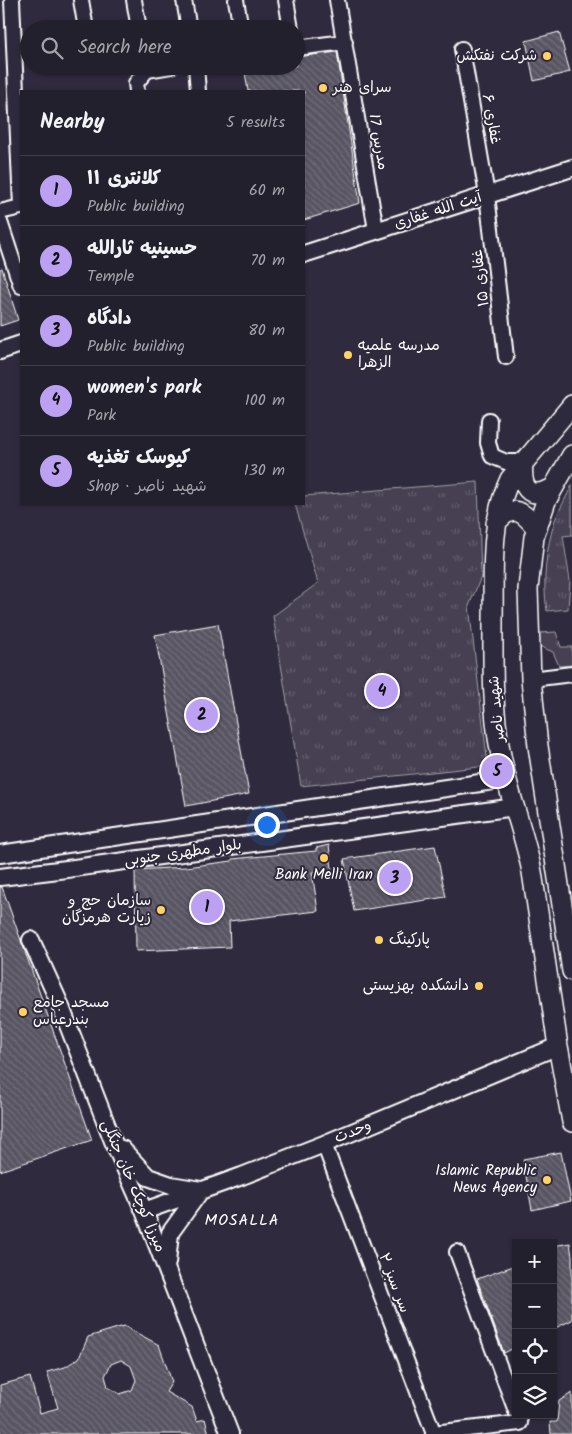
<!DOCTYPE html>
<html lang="en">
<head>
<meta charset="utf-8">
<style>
	:root { --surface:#23202e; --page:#2f2d3a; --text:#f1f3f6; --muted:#a3a3aa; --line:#403e4a; --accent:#bca0f2 }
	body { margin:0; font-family:Kalam,"Playpen Sans Arabic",sans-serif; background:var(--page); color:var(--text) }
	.controls { position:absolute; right:15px; bottom:15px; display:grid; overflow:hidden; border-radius:0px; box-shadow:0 1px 4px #0004 }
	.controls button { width:45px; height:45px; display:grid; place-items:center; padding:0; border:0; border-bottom:1px solid var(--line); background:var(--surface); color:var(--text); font:25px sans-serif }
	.you { position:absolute; left:266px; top:824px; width:18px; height:18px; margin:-12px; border:4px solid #fff; border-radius:50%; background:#1a73e8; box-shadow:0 0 0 8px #1a73e833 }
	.badge { display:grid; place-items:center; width:32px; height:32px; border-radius:50%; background:var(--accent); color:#111; font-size:16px; font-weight:700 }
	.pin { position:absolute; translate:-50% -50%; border:2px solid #fff; box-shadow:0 1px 5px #0006 }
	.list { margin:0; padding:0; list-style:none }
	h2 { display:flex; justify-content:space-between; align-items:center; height:65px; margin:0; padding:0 20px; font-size:21px }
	h2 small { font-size:16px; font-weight:400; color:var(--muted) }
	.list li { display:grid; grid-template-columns:32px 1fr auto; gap:15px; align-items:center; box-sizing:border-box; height:70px; padding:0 20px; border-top:1px solid var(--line) }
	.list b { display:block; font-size:19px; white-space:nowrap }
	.list p { margin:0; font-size:16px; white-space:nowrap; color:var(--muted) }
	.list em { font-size:16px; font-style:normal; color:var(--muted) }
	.icon { flex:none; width:28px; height:28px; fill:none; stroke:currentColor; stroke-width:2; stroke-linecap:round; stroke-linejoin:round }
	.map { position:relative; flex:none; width:572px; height:1434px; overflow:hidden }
	.search { position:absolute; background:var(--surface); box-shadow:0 1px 4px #0004; left:20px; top:20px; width:285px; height:55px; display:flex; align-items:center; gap:12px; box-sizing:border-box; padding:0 18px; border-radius:28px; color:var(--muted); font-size:19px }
	.panel { position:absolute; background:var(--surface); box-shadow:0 1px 4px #0004; left:20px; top:90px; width:285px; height:415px; border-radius:0px }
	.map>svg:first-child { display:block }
</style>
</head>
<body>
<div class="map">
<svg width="572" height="1434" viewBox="0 0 572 1434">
	<defs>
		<pattern id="grass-tufts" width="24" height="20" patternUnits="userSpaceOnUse" patternTransform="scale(1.25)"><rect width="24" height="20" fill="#464152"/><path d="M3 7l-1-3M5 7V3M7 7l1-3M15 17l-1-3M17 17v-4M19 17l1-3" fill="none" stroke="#625e6c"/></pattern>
		<pattern id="building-back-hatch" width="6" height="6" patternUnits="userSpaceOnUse" patternTransform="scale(1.25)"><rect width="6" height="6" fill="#595564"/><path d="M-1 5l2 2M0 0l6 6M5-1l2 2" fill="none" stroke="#726e7b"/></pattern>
	</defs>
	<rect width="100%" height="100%" fill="#2f2a3d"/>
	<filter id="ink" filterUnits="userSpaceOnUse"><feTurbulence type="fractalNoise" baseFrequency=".02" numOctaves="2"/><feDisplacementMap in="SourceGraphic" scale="10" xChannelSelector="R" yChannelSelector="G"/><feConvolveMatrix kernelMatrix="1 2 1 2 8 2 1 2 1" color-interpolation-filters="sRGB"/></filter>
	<g filter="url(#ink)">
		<path fill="url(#grass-tufts)" stroke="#a2a0a8" d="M478 482 481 577 469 606 488 766 301 786 273 616 318 583 295 504H304V496Z
			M572 485V535L563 536 570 581 568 609 547 611C542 581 546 549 555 520 560 508 567 496 572 485Z
			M556 632 561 647H572V665L559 666 553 652 539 646 538 633Z"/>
		<path fill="url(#building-back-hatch)" stroke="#fff" fill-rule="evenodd" d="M559 32 570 72 534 81 526 41Z
			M337 52 360 203 304 220V91H248L244 66H296V57Z
			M2 268 18 320 0 326V269Z
			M218 624 249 794 186 806 155 635Z
			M329 845 332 869 312 872 318 911 229 921 230 947 136 951 135 870 186 867 232 861V859L316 851V848Z
			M435 846 446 897 354 911 344 859Z
			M0 887H2L92 1140 0 1171Z
			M561 1152 571 1201 532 1210 523 1159Z
			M570 1243 572 1256V1320L553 1329V1246Z
			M516 1265V1347L504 1353 477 1279Z
			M124 1326 159 1345 172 1382 166 1392 192 1407 197 1421 205 1419 209 1434H0V1385L30 1377 40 1413 58 1408 47 1372 65 1367 79 1358 88 1337ZM121 1360 131 1366 136 1380 132 1390 120 1394 108 1387 105 1376 111 1364Z
			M572 1393V1434H551L550 1422H557L559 1401Z"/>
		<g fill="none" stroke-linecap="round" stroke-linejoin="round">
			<g stroke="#fff" stroke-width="18">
				<path id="minor" d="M81 0 86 29
					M134 0 139 29
					M184 0 189 29
					M236 0 241 29
					M286 0 291 29
					M337 0 376 230
					M296 48 345 42
					M462 49 487 195 506 357
					M196 66 198 91
					M147 70 171 66
					M137 91 136 83 147 70 146 66
					M0 212 21 207 12 0
					M0 222 21 286
					M489 420 488 443 492 456 506 462H523
					M531 679 572 674
					M324 1144 434 1434
					M457 1252 516 1411
					M433 1433 520 1423"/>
			</g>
			<g stroke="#fff" stroke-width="20">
				<path id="tertiary" d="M304 254 572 168
					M0 351 21 344
					M0 854 507 779
					M0 877 67 869 515 807
					M31 940 59 1002 113 1141 144 1211 230 1434
					M122 1149 148 1177 171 1185 201 1190 170 1233 167 1263
					M144 1211 242 1176 324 1144 558 1046"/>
			</g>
			<g stroke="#fff" stroke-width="22">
				<path id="secondary" d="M572 405 510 479C489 523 494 573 493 621 493 664 492 707 500 750 507 791 524 831 532 872L558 1046 572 1122
					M572 455 546 501 534 537 528 589 531 679 538 746 572 971
					M523 462C521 487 527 501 553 488
					M496 523C513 503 523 511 537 529"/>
			</g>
			<use href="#minor" stroke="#2f2a3d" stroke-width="14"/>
			<use href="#tertiary" stroke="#2f2a3d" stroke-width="16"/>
			<use href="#secondary" stroke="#2f2a3d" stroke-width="19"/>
		</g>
	</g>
	<g fill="#ffd166" stroke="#2f2a3d" stroke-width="2">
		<circle cx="547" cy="56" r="5"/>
		<circle cx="323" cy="88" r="5"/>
		<circle cx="348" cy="355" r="5"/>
		<circle cx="324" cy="858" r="5"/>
		<circle cx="161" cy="910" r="5"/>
		<circle cx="379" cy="940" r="5"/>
		<circle cx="479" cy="986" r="5"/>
		<circle cx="23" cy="1012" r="5"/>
		<circle cx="547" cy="1180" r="5"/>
	</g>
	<g text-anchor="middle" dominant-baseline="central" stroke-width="4" stroke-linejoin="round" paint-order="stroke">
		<g font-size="15" fill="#fff" stroke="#2f2a3d" text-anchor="end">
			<text x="537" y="56">شرکت نفتکش</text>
			<text x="333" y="88" text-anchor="start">سرای هنر</text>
			<text x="358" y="346" text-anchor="start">مدرسه علمیه<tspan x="358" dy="17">الزهرا</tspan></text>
			<text x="324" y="875" text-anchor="middle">Bank Melli Iran</text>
			<text x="151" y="901">سازمان حج و<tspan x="151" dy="17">زیارت هرمزگان</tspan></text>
			<text x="389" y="940" text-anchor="start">پارکینگ</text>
			<text x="469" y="986">دانشکده بهزیستی</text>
			<text x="33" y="1003" text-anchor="start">مسجد جامع<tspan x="33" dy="17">بندرعباس</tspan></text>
			<text x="537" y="1171">Islamic Republic<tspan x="537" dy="17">News Agency</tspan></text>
		</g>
		<g font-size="15" fill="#fff" stroke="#2f2a3d">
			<text transform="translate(491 119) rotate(80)">غفاری ۶</text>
			<text transform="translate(378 142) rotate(80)">مدرس 17</text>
			<text transform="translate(438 211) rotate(-18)">آیت الله غفاری</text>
			<text transform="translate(481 278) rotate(-97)">غفاری ۱۵</text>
			<text transform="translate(497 709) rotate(-95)">شهید ناصر</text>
			<text transform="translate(183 853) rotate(-8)">بلوار مطهری جنوبی</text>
			<text transform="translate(353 1132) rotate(-22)">وحدت</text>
			<text transform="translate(133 1186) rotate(67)">میرزا کوچک خان جنگلی</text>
			<text transform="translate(394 1283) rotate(69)">سر سبز ۲</text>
		</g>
		<g font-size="16" letter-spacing="1" fill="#fff" stroke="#2f2a3d">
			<text x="242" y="1220">MOSALLA</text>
		</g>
	</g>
</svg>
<div class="controls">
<button>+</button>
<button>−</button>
<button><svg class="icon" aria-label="locate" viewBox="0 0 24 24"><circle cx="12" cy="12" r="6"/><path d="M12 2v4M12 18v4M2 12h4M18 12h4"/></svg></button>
<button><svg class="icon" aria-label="layers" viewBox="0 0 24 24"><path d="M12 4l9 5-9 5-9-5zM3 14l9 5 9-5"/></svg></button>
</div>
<div class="you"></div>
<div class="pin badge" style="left:207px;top:907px">1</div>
<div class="pin badge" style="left:202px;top:715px">2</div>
<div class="pin badge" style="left:395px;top:878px">3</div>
<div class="pin badge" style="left:382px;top:691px">4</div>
<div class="pin badge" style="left:497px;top:771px">5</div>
<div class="search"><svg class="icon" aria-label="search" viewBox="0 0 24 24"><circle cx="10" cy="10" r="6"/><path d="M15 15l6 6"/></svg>Search here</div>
<section class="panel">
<h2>Nearby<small>5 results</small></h2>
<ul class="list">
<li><span class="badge">1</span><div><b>کلانتری ۱۱</b><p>Public building</p></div><em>60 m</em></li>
<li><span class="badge">2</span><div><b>حسینیه ثارالله</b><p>Temple</p></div><em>70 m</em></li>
<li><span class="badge">3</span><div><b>دادگاه</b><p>Public building</p></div><em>80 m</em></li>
<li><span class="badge">4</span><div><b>women's park</b><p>Park</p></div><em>100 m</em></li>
<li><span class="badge">5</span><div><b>کیوسک تغذیه</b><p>Shop · شهید ناصر</p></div><em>130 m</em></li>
</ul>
</section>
</div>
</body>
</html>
